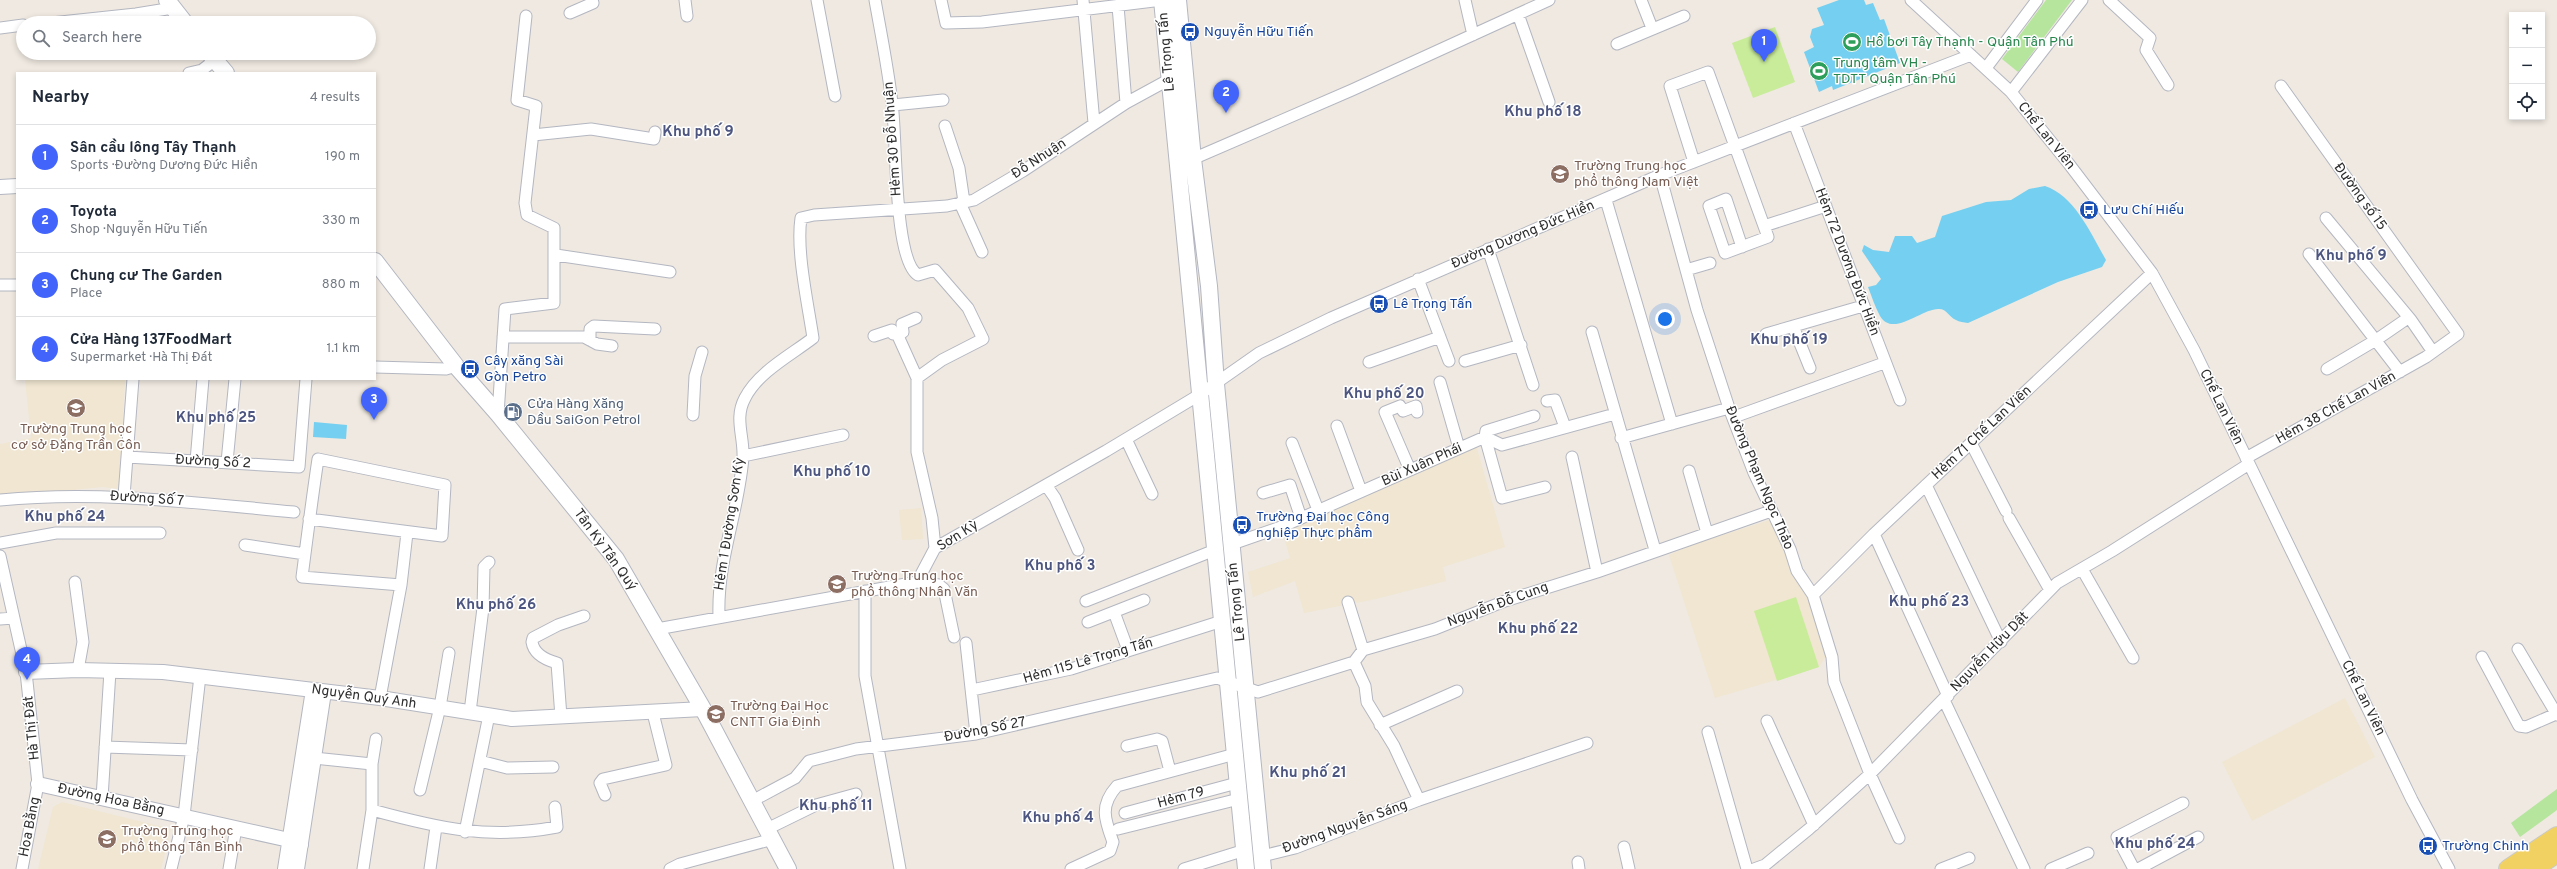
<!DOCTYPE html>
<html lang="en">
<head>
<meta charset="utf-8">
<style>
	:root { --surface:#fff; --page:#f6f6f7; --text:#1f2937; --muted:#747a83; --line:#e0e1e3; --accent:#4264fb }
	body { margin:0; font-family:Overpass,sans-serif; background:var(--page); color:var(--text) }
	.controls { position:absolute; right:12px; top:12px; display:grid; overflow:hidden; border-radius:0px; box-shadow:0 2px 6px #0003 }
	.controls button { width:36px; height:36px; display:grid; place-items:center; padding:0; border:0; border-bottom:1px solid var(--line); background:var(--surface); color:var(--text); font:20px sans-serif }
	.you { position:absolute; left:1665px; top:319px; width:14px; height:14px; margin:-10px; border:3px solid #fff; border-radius:50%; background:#1a73e8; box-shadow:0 0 0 6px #1a73e833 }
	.badge { display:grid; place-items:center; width:26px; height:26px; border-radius:50%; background:var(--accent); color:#fff; font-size:13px; font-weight:700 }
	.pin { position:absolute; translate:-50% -33px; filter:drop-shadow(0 1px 2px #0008) }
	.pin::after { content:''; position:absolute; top:21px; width:14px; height:12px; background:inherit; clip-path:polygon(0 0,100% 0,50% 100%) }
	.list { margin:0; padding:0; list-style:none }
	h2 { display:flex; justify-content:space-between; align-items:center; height:52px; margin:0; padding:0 16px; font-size:17px }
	h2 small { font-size:13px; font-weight:400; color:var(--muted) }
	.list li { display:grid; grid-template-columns:26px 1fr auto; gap:12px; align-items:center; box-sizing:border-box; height:64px; padding:0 16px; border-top:1px solid var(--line) }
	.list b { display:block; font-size:15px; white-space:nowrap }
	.list p { margin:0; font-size:13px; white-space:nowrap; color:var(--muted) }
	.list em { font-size:13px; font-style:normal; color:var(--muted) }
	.icon { flex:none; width:22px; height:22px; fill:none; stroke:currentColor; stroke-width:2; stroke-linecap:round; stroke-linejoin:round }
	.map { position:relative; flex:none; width:2557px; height:869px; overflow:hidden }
	.search { position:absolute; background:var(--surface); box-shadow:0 2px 6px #0003; left:16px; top:16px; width:360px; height:44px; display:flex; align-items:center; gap:10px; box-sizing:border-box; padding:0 14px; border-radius:22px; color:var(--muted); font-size:15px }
	.panel { position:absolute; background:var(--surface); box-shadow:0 2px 6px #0003; left:16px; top:72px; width:360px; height:308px; border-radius:0px }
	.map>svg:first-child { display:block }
</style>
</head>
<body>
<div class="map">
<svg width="2557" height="869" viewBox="0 0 2557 869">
	<rect width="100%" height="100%" fill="#efe9e1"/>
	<path fill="#f0e6d1" d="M25 379H125L119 489 102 487 4 497 0 495V444L31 438Z
		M1476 445 1505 547 1443 567 1446 581 1376 599 1304 613 1295 581 1253 597 1248 572 1290 558 1281 527Z
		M921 508 923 539 902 540 899 510Z
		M1773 519 1811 601 1826 656 1819 667 1715 698 1669 555 1689 546Z
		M2345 698 2375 757 2252 821 2222 762Z
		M62 802 171 829 161 869H38L53 807Z"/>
	<path fill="#b6e59e" d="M2046 0H2072L2018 72 2002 59Z
		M2557 789V810L2520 837 2511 823Z"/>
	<path fill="#c9ec9a" d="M1775 27 1795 82 1753 98 1732 43Z
		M1796 597 1819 667 1777 681 1754 611Z"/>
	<path fill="#75cff0" d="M1839 0H1864L1866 5 1873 3 1880 20 1884 19 1900 63 1833 90 1832 86 1819 92 1804 52 1814 47 1810 37 1812 29 1824 25 1817 8Z
		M2045 186C2075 196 2091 234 2106 260L2102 267 2058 282 1968 323C1964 322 1959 322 1956 320 1949 317 1947 309 1939 309 1922 308 1893 338 1880 316 1875 307 1872 297 1868 287L1876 285 1881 279 1862 251 1864 245 1873 250 1889 252 1895 236H1912L1917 243 1935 237 1942 216 1986 202 2011 200 2029 189Z
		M314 422 347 425 346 439 313 437Z"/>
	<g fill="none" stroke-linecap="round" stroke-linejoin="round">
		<g stroke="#b4b7c1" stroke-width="13">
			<path id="minor" d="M685 0 687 16
				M817 0 835 96
				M875 0C881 34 888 68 892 103 897 134 893 260 918 275L935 270 968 308 983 339 942 360 917 378V452L932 518 935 548
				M941 0 946 23 982 22 1162 0
				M1083 0 1094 123
				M1465 0 1473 35
				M1641 0 1652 28
				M1911 0 2011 92 2069 164 2152 273 2194 350 2412 800 2449 869
				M2109 0 2150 38 2146 50 2168 85
				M1118 6 1126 103
				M570 13 593 3 592 0
				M1518 14 1549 102
				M51 23 136 14 173 8
				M0 28 23 25
				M1617 44 1684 16
				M1986 68 2037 0
				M189 73 202 70 215 60
				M2011 92 2082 0
				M893 105 943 100
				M1794 123 1900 400
				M945 126 959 168 964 202
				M533 135 591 129 654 139 655 132
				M1188 161 1352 90 1549 0
				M1694 162 1670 86 1708 72 1768 237 1725 253 1709 206 1726 199 1742 247
				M1660 175 1697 310 1729 408 1754 473 1790 549 1797 571 1813 595 1832 657 1834 682 1870 774 1899 838
				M1606 200 1672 424
				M960 203 982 252
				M2326 218 2411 320 2433 352
				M1764 226 1826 206
				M1488 249 1533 385
				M2309 254 2400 372
				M556 255 670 272
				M1686 270 1710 263
				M1418 279 1449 361
				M0 285H17
				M1793 326 1810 368
				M1592 332 1655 550
				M1766 334 1863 306
				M874 336 892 330 893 334 896 333 898 336
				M898 336 917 378
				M898 336 903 332 902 324 916 318
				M503 337H584L597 344 612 346
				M590 340V329L594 326 655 329
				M1465 361 1521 345
				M1369 362 1440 337
				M375 367 446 369 456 366
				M2327 369 2376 340 2408 318
				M1440 382 1459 448
				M1547 401 1555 400 1565 427
				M498 414 505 309 554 303V228L527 215 525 203 536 106 517 100 526 16
				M693 415 695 376 702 352
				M1534 416 1486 431 1485 437 1502 498 1545 487
				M1734 417 1884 363
				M1337 426 1361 491
				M1621 438 1729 408
				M1126 439 1152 494
				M1292 443 1318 510
				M1971 443 2006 511
				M743 456 843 435
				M127 457 299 467 306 379
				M1572 457 1597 572
				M2246 458 2426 357 2458 334 2281 86
				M196 461 203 379
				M227 462 235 379
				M1410 470 1385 412 1400 406 1403 411 1416 406 1417 412
				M1689 471 1707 533
				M1046 485 1055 498 1078 550
				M1926 485 2001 642
				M1263 493 1290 485 1301 518
				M124 496 133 379
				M0 500C99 490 196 503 294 512
				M2009 518 2050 590
				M309 519 442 536 445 485 318 459C312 499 307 538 302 577L401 585
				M1874 534 1948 696
				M0 543 56 533H160
				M1232 544 1281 527 1485 437 1502 445 1615 414
				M245 545 305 554
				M0 556 26 672 38 784 22 869
				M2082 569 2133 658
				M75 582 83 642 78 670
				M917 582 939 585 944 589 954 637
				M865 591V676L900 869
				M1813 595 1874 534 2152 273
				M1086 601 1215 550
				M1348 602 1363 650
				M1114 612 1128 650
				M719 616C717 560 739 511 743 457 744 436 734 418 745 398 758 372 791 355 813 338 808 304 796 251 801 218L814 215 947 206 974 200 1023 171 1126 103 1170 79
				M0 619 14 618
				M1088 622 1144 600
				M657 629 917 582 935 548 1106 451 1199 395 1259 353 1331 318 1660 175 1971 55
				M966 643 976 734
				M2518 649 2557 715
				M2482 657 2519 726 2526 727 2556 714
				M972 690 1071 669 1222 621
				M380 698 401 585 407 533
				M1944 700 2024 869
				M470 712 483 608 484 567 489 562
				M561 717 557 663C546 660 534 655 532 642L533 638 558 625 584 616
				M1767 721 1814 825
				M1380 725 1457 691
				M1708 732 1747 869
				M1127 746 1157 739 1162 741 1170 771
				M105 747 192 750
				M314 758 372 764
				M480 761 507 768 553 767
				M420 790 440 707 449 653
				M605 795 600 783 603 779 666 765 653 713
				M102 798 110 671
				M1419 800 1587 743
				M752 801 795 778 809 761 856 749 976 734 1217 678 1258 692 1354 662 1363 650 1435 629 1505 601 1597 572 1771 511
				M372 810C438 828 488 840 557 827L555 807
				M1125 813 1237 783
				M767 829 816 805 856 794
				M1118 829 1239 799
				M465 832 489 715
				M1624 847 1629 869
				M1262 856 1295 848 1419 800 1394 746 1367 702 1365 686 1354 662
				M1578 862 1579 869
				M171 869 184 816 200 676
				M229 869 236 828
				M363 869 372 810V764L376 739
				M430 869 436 827
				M670 869 680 864 773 839
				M1071 869 1110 851 1113 842C1105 820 1099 806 1117 786L1235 754
				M1184 869 1245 850
				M1754 869 1765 865 1809 829 1870 774 2057 583 2112 551 2249 464
				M1941 869 1969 858
				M2051 869 2088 853
				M2134 869 2117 837 2183 803
				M2138 869 2198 837"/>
		</g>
		<g stroke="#b4b7c1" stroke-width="16">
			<path id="tertiary" d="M0 187 17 186
				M26 672 78 670 163 672 380 698 512 719 703 709
				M38 784 289 840 301 845
				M285 869 313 690
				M297 869 324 692"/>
		</g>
		<g stroke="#b4b7c1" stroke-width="18">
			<path id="secondary" d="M167 0 185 23
				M1162 0 1246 869
				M1178 0 1193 159 1209 286 1216 384 1263 869
				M209 53 226 73
				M375 261 456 366 498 414 616 559 703 709 788 869"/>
		</g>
		<g stroke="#c9c9c9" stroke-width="20">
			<path id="primary" d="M2508 869 2557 836
				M2534 869 2557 853"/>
		</g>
		<use href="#minor" stroke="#fff" stroke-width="11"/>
		<use href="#tertiary" stroke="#fff" stroke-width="14"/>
		<use href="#secondary" stroke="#fff" stroke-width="16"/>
		<use href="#primary" stroke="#f2d163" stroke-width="18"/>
	</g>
	<defs>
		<g id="bus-disc" transform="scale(1)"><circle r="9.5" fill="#1a4fb4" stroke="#fff"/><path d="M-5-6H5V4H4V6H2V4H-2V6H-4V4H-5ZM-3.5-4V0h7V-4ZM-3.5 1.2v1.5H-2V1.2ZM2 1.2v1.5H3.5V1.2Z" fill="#fff"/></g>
		<g id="stadium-disc" transform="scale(1)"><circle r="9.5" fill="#2e9e5b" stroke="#fff"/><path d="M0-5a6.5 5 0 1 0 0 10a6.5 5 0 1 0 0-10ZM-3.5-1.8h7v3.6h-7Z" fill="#fff"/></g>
		<g id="school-disc" transform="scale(1)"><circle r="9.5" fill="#8d6e63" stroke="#fff"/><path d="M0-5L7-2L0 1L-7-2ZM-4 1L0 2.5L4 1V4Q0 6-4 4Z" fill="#fff"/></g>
		<g id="fuel-disc" transform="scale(1)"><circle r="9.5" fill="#5c6f8a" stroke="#fff"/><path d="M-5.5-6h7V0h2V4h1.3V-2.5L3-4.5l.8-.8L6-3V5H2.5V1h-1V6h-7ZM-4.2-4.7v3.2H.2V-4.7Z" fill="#fff"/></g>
	</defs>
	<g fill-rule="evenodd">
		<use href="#bus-disc" x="1190" y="32"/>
		<use href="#stadium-disc" x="1852" y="42"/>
		<use href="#stadium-disc" x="1819" y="71"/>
		<use href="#school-disc" x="1560" y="174"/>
		<use href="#bus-disc" x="2089" y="210"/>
		<use href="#bus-disc" x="1379" y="304"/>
		<use href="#bus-disc" x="470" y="369"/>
		<use href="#school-disc" x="76" y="408"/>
		<use href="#fuel-disc" x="513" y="412"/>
		<use href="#bus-disc" x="1242" y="525"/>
		<use href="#school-disc" x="837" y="584"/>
		<use href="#school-disc" x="716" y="714"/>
		<use href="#school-disc" x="107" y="839"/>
		<use href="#bus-disc" x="2428" y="846"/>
	</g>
	<g text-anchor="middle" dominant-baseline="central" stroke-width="3" stroke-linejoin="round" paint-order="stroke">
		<g font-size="14" fill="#164399" stroke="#fff" text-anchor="start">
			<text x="1204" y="32">Nguyễn Hữu Tiến</text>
			<text x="2103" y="210">Lưu Chí Hiếu</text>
			<text x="1393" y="304">Lê Trọng Tấn</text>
			<text x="484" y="361">Cây xăng Sài<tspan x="484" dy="16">Gòn Petro</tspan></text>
			<text x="1256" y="517">Trường Đại học Công<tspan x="1256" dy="16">nghiệp Thực phẩm</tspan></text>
			<text x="2442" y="846">Trường Chinh</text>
		</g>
		<g font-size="14" fill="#27864d" stroke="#fff" text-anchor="start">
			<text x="1866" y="42">Hồ bơi Tây Thạnh - Quận Tân Phú</text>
			<text x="1833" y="63">Trung tâm VH -<tspan x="1833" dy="16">TDTT Quận Tân Phú</tspan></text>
		</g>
		<g font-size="14" fill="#2e2e2e" stroke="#fff">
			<text transform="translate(1167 52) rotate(-95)">Lê Trọng Tấn</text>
			<text transform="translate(2046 136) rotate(51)">Chế Lan Viên</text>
			<text transform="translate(893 139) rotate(-94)">Hẻm 30 Đỗ Nhuận</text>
			<text transform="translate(1039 159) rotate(-33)">Đỗ Nhuận</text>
			<text transform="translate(2360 197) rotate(54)">Đường số 15</text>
			<text transform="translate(1523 235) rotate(-23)">Đường Dương Đức Hiền</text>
			<text transform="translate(1847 262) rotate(69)">Hẻm 72 Dương Đức Hiền</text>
			<text transform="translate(2221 407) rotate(64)">Chế Lan Viên</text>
			<text transform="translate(2336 408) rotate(-29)">Hẻm 38 Chế Lan Viên</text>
			<text transform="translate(1982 433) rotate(-43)">Hẻm 71 Chế Lan Viên</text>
			<text transform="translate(213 462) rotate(3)">Đường Số 2</text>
			<text transform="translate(1422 465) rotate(-24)">Bùi Xuân Phái</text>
			<text transform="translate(1759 478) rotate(67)">Đường Phạm Ngọc Thảo</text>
			<text transform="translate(147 499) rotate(4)">Đường Số 7</text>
			<text transform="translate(730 524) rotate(-81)">Hẻm 1 Đường Sơn Kỳ</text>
			<text transform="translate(958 536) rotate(-32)">Sơn Kỳ</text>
			<text transform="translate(605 550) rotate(54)">Tân Kỳ Tân Quý</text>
			<text transform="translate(1237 602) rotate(-96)">Lê Trọng Tấn</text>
			<text transform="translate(1498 605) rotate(-20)">Nguyễn Đỗ Cung</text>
			<text transform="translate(1990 652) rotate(-46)">Nguyễn Hữu Dật</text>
			<text transform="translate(1088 661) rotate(-16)">Hẻm 115 Lê Trọng Tấn</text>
			<text transform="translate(364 697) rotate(8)">Nguyễn Quý Anh</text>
			<text transform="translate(2363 698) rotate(64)">Chế Lan Viên</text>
			<text transform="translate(32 728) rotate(-96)">Hà Thị Đát</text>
			<text transform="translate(985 730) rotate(-11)">Đường Số 27</text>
			<text transform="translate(1181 798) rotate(-15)">Hẻm 79</text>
			<text transform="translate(111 800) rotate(12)">Đường Hoa Bằng</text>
			<text transform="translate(30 827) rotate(-79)">Hoa Bằng</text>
			<text transform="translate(1345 827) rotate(-20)">Đường Nguyễn Sáng</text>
		</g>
		<g font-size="14" fill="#785e54" stroke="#fff" text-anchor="start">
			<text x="1574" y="166">Trường Trung học<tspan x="1574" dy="16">phổ thông Nam Việt</tspan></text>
			<text x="76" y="429" text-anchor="middle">Trường Trung học<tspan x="76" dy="16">cơ sở Đặng Trần Côn</tspan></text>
			<text x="851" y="576">Trường Trung học<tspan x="851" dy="16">phổ thông Nhân Văn</tspan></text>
			<text x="730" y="706">Trường Đại Học<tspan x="730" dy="16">CNTT Gia Định</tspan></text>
			<text x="121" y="831">Trường Trung học<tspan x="121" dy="16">phổ thông Tân Bình</tspan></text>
		</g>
		<g font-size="14" fill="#4e5e75" stroke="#fff" text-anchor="start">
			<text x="527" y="404">Cửa Hàng Xăng<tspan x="527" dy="16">Dầu SaiGon Petrol</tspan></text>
		</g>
		<g font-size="15" font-weight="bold" fill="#4d5680" stroke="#fff">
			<text x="1543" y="112">Khu phố 18</text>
			<text x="698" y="132">Khu phố 9</text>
			<text x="2351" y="256">Khu phố 9</text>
			<text x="1789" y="340">Khu phố 19</text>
			<text x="1384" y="394">Khu phố 20</text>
			<text x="216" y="418">Khu phố 25</text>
			<text x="832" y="472">Khu phố 10</text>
			<text x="65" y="517">Khu phố 24</text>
			<text x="1060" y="566">Khu phố 3</text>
			<text x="1929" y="602">Khu phố 23</text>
			<text x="496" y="605">Khu phố 26</text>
			<text x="1538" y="629">Khu phố 22</text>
			<text x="1308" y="773">Khu phố 21</text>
			<text x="836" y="806">Khu phố 11</text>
			<text x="1058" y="818">Khu phố 4</text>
			<text x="2155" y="844">Khu phố 24</text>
		</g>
	</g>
</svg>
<div class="controls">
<button>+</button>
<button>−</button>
<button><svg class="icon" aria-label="locate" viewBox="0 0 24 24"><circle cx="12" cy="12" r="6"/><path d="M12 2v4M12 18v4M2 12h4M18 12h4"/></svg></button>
</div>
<div class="you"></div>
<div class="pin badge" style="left:1764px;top:62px">1</div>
<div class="pin badge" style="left:1226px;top:113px">2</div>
<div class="pin badge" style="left:374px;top:420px">3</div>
<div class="pin badge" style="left:27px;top:680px">4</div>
<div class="search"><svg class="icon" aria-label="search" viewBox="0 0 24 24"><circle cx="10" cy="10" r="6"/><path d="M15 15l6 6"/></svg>Search here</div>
<section class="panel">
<h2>Nearby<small>4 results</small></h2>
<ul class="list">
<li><span class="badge">1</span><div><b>Sân cầu lông Tây Thạnh</b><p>Sports · Đường Dương Đức Hiền</p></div><em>190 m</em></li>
<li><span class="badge">2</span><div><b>Toyota</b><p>Shop · Nguyễn Hữu Tiến</p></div><em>330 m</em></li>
<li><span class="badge">3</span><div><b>Chung cư The Garden</b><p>Place</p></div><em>880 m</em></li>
<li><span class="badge">4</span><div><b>Cửa Hàng 137FoodMart</b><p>Supermarket · Hà Thị Đát</p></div><em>1.1 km</em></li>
</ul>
</section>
</div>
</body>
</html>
